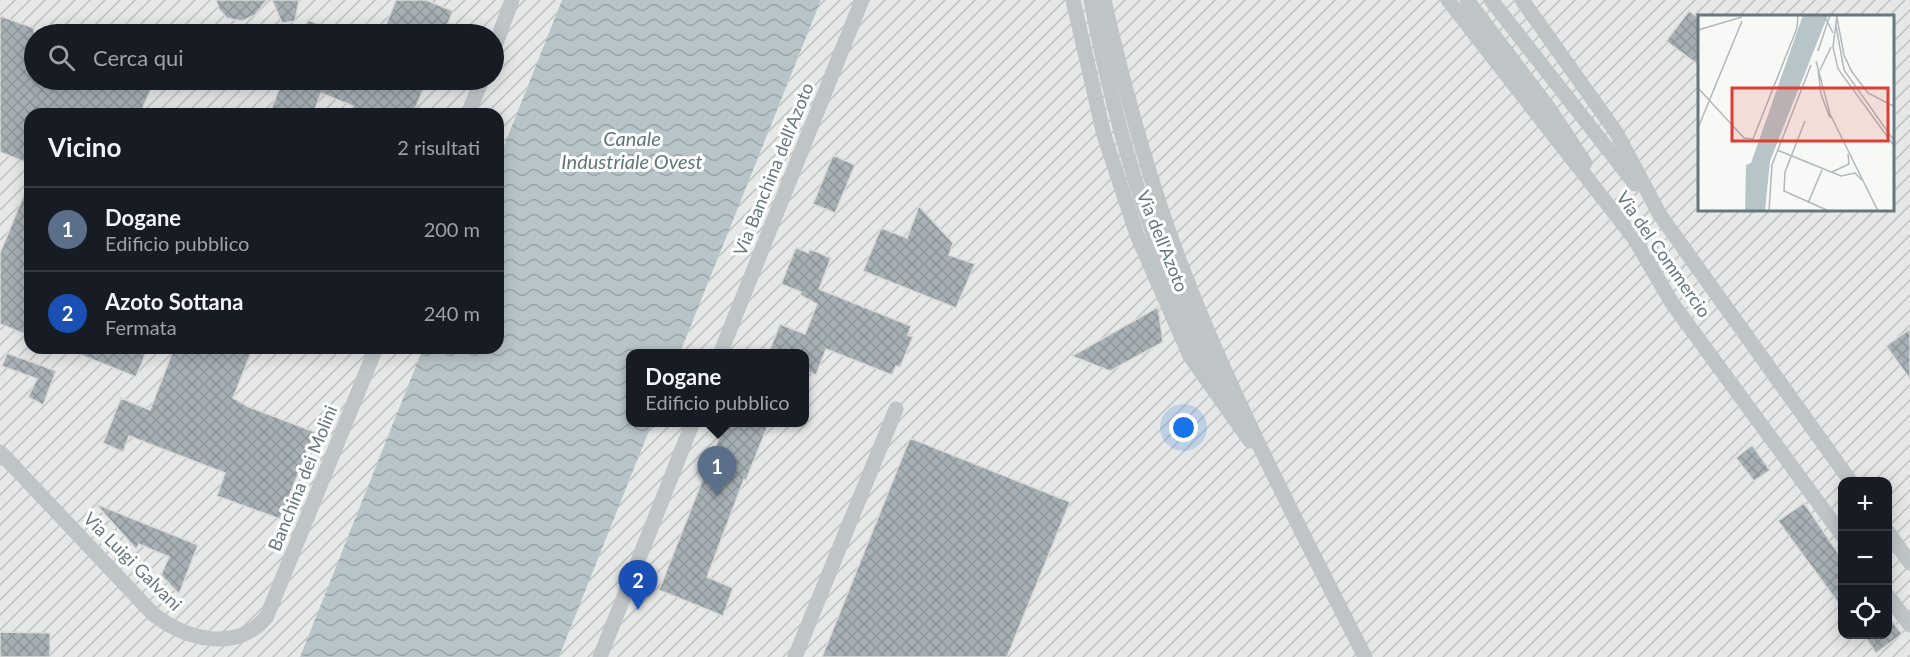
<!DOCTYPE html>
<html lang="it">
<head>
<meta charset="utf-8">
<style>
	:root { --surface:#171b24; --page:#20242c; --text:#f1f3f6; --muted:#9ea1a6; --line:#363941; --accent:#db2777 }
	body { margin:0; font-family:Lato,sans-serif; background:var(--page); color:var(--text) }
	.controls { position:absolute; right:18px; bottom:18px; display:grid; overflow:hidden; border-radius:12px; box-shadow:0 3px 15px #0003 }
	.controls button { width:54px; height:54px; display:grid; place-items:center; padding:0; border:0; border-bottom:2px solid var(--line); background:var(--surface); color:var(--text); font:30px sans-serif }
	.you { position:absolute; left:1184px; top:428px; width:21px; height:21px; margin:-15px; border:4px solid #fff; border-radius:50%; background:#1a73e8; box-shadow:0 0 0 9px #1a73e833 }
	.badge { display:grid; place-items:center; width:39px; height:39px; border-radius:50%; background:var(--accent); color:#fff; font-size:20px; font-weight:700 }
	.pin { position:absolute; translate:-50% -50px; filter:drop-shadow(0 2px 3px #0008) }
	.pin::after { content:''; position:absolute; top:32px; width:21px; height:18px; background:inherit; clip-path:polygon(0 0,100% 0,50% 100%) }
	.popup { position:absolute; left:626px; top:349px; width:183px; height:78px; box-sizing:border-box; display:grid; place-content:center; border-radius:12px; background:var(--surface); filter:drop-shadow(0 2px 4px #0005); font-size:20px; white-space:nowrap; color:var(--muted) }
	.popup b { font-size:22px; color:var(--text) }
	.popup::after { content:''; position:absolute; left:50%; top:100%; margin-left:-12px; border:12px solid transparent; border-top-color:var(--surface) }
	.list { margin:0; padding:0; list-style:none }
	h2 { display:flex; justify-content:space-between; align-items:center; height:78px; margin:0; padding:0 24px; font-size:26px }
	h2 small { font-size:20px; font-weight:400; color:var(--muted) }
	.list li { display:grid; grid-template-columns:39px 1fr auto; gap:18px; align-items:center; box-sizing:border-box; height:84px; padding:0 24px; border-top:2px solid var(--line) }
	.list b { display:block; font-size:22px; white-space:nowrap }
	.list p { margin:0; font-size:20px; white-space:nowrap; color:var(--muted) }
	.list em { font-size:20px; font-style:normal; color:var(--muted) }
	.icon { flex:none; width:33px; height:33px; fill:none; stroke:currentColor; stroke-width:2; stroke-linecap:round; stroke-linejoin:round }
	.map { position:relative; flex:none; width:1910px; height:657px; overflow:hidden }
	.search { position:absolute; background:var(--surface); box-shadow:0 3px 15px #0003; left:24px; top:24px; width:480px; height:66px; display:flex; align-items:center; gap:15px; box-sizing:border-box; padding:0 21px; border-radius:33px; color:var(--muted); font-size:22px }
	.panel { position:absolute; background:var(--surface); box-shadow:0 3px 15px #0003; left:24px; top:108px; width:480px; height:246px; border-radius:18px }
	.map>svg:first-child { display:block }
</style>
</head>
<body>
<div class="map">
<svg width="1910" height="657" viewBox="0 0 1910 657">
	<defs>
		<pattern id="industrial-furrows" width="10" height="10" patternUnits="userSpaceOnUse" patternTransform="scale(1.5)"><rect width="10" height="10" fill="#e6e8e7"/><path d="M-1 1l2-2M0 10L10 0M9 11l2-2" fill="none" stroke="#bec1c0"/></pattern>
		<pattern id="water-waves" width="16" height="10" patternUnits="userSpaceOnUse" patternTransform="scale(1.5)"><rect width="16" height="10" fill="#b8c5c8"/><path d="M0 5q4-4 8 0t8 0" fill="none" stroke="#99a5a8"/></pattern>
		<pattern id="building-cross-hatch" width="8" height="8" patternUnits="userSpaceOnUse" patternTransform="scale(1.5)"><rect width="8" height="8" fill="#a7b1b5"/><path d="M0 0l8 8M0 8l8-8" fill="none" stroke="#8c9598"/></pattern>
	</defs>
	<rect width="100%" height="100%" fill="#f8f8f6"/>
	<path fill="url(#industrial-furrows)" fill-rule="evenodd" d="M0 0H562L498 161V114H30V348H423L300 657H0ZM34 34H494V80H34Z
		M821 0H1910V657H559L652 423 804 422V354L680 353ZM1700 16H1894V210H1700ZM1842 482H1888V634H1842Z"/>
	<path fill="url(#water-waves)" d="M562 0H821L680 353 630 354V422L652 423 559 657H300L423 348H498V161Z"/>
	<path fill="url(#building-cross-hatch)" stroke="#dadad8" stroke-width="1.5" d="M216 0H267L255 15 242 21 227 18 219 9Z
		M272 0H299L295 21 282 23Z
		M396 0H426L453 11 448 23 475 34H382Z
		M1689 11 1700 19V66L1666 41Z
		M0 16 34 28V80H155L140 114H30V164L0 152Z
		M308 20 343 34H302Z
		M283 80H427L413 114H350L353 106 321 93 313 114H269Z
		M833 155 855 165 835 213 813 204Z
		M30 180V336L0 324V253Z
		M919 206 953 243 949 255 975 264 956 308 863 271 881 228 907 238Z
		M796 247 808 253 810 249 831 258 819 289 911 326 908 335 913 337 900 367 896 366 892 375 826 349 816 375 804 370V354H768L780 324 805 334 817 304 800 295 801 292 781 284Z
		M1158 307 1163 342 1110 371 1072 356Z
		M1910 329V379L1886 346Z
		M64 348H148L136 377Z
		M174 348H253L233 398 249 407 315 432 280 519 217 496 225 473 129 436 123 452 103 443 121 398 150 410Z
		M7 353 56 371 43 405 28 397 37 379 2 366Z
		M725 423H769L746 480 744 479 707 577 733 588 723 616 659 590Z
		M910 438 1070 502 1007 657H822Z
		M1752 445 1770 470 1754 481 1736 458Z
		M1804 503 1842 559V608L1778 521Z
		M96 504 198 545 179 594 161 575 169 557 139 544 136 549Z
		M1887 614 1902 634 1876 653 1863 634H1887Z
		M0 632 50 633V657H0Z"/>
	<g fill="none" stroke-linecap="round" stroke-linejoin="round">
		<path stroke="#bfc5c7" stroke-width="15" d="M1073 0 1104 135 1137 235 1190 356 1250 441
			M1091 0C1117 136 1156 270 1225 391
			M1104 0C1125 92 1149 182 1183 270 1234 403 1301 530 1365 657
			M1448 0 1634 238 1672 303 1842 535
			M1467 0 1551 111 1585 163
			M1491 0 1635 184
			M1522 0 1616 132 1660 215 1851 482
			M494 49 512 0
			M468 114 482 80
			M720 354 862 0
			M0 452 153 614C185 639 237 654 267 616L376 348
			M1888 532 1910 563
			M1888 596 1910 625
			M600 657 693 422
			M795 657 896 409"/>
	</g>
	<g text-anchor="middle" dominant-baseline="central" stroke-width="6" stroke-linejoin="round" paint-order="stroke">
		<g font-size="18" fill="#65787f" stroke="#fff">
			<text transform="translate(773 169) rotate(-68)">Via Banchina dell'Azoto</text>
			<text transform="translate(1163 241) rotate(68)">Via dell'Azoto</text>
			<text transform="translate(1664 254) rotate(55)">Via del Commercio</text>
			<text transform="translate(302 478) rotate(-68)">Banchina dei Molini</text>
			<text transform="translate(133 561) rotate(45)">Via Luigi Galvani</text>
		</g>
		<g font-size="20" font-style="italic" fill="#607679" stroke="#fff">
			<text x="632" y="138">Canale<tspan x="632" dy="23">Industriale Ovest</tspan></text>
		</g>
	</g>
	<g transform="translate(1698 15)">
		<rect width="196" height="196" fill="#f8f8f6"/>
		<path d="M105 0H130L72 146 67 196H47L48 150 53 148Z" fill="#b8c5c8"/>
		<path fill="none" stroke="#b0b9bb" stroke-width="1.5" d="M126 0 135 18M139 0 135 32 140 54 197 132M139 3 146 40 154 57 170 78 197 92M138 11 146 55 197 127M0 15 44 2M120 36 132 0M118 46 132 99 180 196M120 55 123 79 132 103M122 55 133 32M0 73 46 123 55 124 99 13 100 0M107 106 87 157 86 176 131 196M0 113 44 6M79 135 143 161 157 158 164 165M134 157 151 149 150 139M110 188 124 155M71 196 74 150 113 50"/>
		<path fill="#da4134" fill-opacity="0.15" stroke="#da4134" stroke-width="3" d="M34 73H190V126H34Z"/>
		<rect width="196" height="196" fill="none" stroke="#65787f" stroke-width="3"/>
	</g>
</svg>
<div class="controls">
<button>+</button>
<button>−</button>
<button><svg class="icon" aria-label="locate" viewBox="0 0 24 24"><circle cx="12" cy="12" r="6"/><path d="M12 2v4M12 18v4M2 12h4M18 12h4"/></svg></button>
</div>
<div class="you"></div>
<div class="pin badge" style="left:717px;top:496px;background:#5c6f8a">1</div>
<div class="popup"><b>Dogane</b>Edificio pubblico</div>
<div class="pin badge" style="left:638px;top:610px;background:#1a4fb4">2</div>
<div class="search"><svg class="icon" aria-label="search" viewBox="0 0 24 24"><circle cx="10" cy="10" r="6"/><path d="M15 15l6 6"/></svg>Cerca qui</div>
<section class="panel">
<h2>Vicino<small>2 risultati</small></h2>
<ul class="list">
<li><span class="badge" style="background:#5c6f8a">1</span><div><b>Dogane</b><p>Edificio pubblico</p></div><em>200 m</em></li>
<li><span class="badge" style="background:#1a4fb4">2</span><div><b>Azoto Sottana</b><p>Fermata</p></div><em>240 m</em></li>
</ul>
</section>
</div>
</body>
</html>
